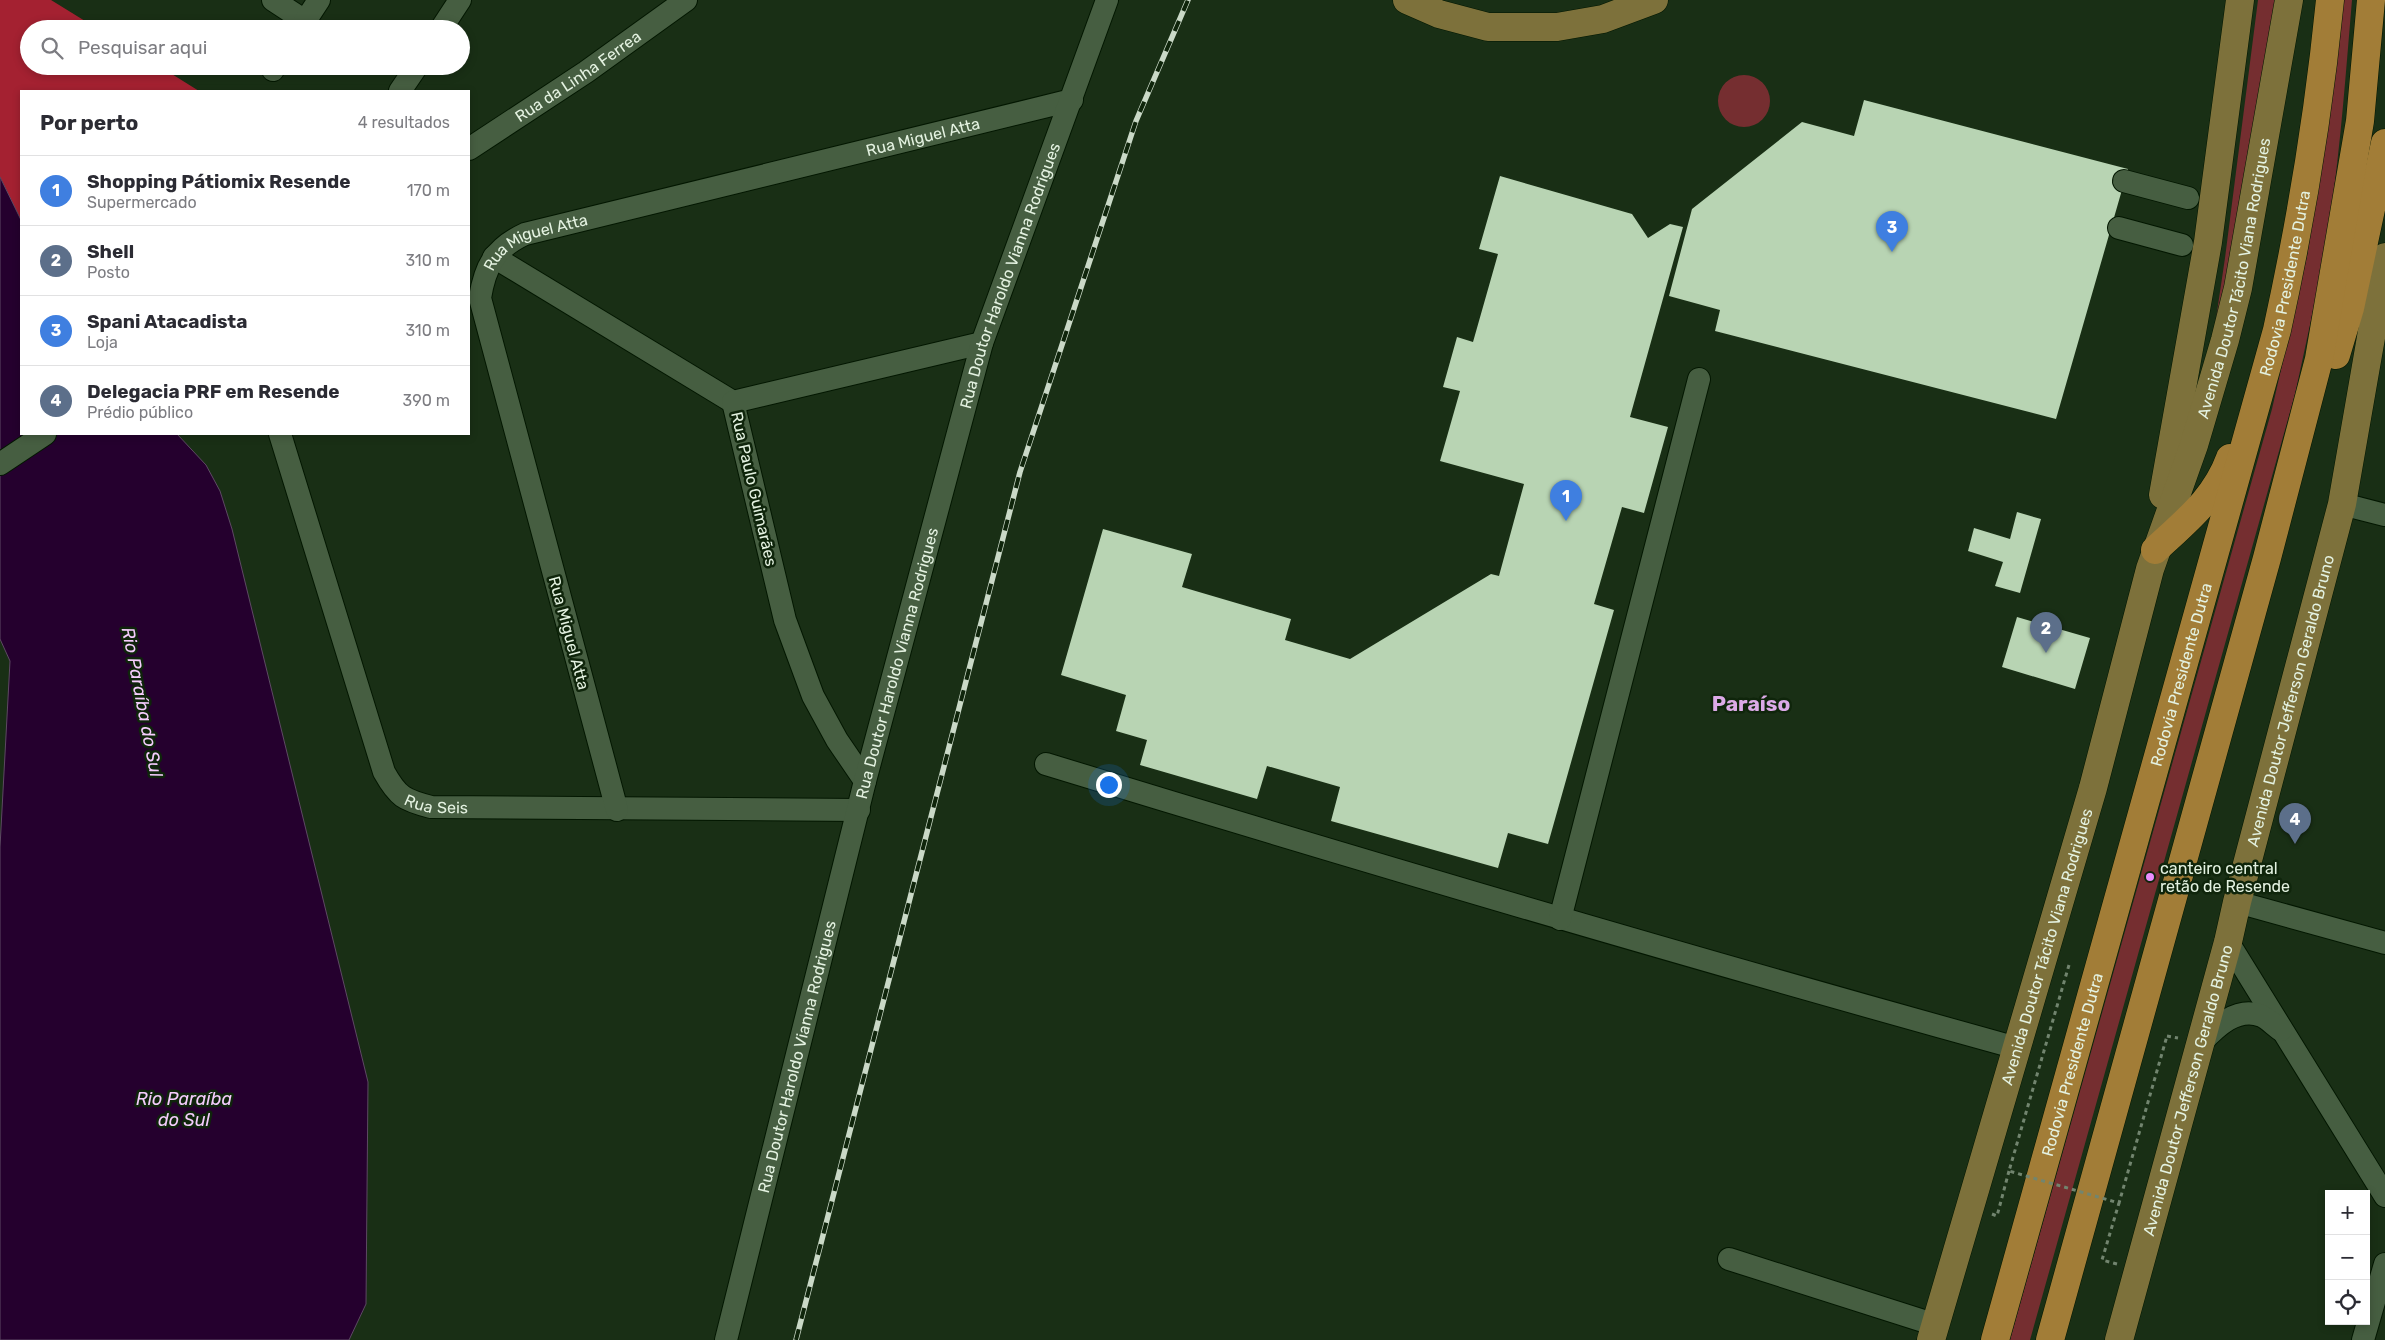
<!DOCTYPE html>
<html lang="pt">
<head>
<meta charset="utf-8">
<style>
	:root { --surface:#fff; --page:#f2f2f3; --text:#2b2b33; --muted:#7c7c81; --line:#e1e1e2; --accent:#db2777 }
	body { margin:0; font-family:Rubik,sans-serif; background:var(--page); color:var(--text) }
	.controls { position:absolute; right:15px; bottom:15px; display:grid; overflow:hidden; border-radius:0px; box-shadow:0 2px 8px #0003 }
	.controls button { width:45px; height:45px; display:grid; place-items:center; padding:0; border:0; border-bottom:1px solid var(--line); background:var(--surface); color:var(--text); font:25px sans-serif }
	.you { position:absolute; left:1108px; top:784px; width:18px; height:18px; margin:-12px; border:4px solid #fff; border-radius:50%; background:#1a73e8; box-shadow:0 0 0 8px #1a73e833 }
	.badge { display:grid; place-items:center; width:32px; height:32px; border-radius:50%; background:var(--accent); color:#fff; font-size:16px; font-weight:700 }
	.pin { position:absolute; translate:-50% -41px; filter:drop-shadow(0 1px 2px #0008) }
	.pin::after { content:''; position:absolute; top:26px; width:18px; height:15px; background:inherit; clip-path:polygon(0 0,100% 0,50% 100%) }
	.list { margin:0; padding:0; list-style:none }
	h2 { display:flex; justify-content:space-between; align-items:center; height:65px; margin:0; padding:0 20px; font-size:21px }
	h2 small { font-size:16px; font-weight:400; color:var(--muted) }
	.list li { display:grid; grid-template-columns:32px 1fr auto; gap:15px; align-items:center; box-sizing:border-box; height:70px; padding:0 20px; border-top:1px solid var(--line) }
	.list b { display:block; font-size:19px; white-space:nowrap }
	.list p { margin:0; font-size:16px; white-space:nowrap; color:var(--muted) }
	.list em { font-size:16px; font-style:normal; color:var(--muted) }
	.icon { flex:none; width:28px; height:28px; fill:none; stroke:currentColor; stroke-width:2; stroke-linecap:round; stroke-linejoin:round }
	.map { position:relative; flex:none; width:2385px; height:1340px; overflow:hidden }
	.search { position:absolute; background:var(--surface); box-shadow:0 2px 8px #0003; left:20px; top:20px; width:450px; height:55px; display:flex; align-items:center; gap:12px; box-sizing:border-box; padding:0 18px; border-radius:28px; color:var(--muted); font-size:19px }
	.panel { position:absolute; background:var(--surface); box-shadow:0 2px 8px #0003; left:20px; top:90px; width:450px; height:345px; border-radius:0px }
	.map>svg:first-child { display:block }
</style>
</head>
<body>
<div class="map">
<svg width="2385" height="1340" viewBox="0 0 2385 1340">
	<rect width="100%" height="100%" fill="#192f15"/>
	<path fill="#752e30" d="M2258 0H2280L2207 379 2225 258Z
		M2342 0H2352C2346 71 2341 141 2331 212 2322 273 2308 334 2295 394L2030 1340H2010L2272 409 2307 256 2319 181Z
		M1718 101a26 26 0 1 1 52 0a26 26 0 1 1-52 0Z"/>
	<path fill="#a42131" d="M0 0H51L98 29H29V66H159L199 91H21V220L0 177Z"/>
	<path fill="#25002e" stroke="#5e4964" d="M0 177 21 220V434H177L206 465 220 491 232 529 368 1082 366 1304 349 1340H0V847L10 661 0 639Z"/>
	<path fill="#b8d4b3" d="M1864 100 2128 169 2056 419 1715 331 1720 310 1669 296 1692 209 1802 122 1854 136Z
		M1500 176 1632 214 1648 238 1670 224 1683 227 1630 417 1668 427 1644 513 1622 507 1594 604 1614 610 1548 844 1508 833 1498 868 1331 821 1340 787 1267 766 1257 799 1140 765 1147 740 1116 731 1126 695 1061 675 1103 529 1192 554 1182 587 1291 619 1285 640 1350 659 1491 574 1499 576 1524 484 1440 461 1460 391 1443 387 1457 337 1473 342 1498 254 1479 249Z
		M2017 512 2041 519 2020 593 1995 586 2003 562 1968 551 1974 528 2010 539Z
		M2017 617 2090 638 2075 689 2002 667Z"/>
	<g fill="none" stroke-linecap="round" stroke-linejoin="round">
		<g stroke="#031701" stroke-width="24">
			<g id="minor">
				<path d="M273 0 305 21"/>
				<path d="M300 29 319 0"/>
				<path d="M441 29 460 0"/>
				<path d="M273 70 275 66"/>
				<path d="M400 91 417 66"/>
				<path id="s1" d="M469 149 586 72 686 0"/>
				<path d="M2124 181 2188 198"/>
				<path d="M2119 228 2182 245"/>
				<path d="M494 257 733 402"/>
				<path id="s2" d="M280 434 384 772C398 797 404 800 431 807L859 810"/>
				<path d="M0 464 45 434"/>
				<path d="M2342 504 2385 515"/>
				<path d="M1046 764C1369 863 1692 958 2017 1048"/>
				<path d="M865 781 837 740 813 696 785 620 733 402 982 343"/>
				<path id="s3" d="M617 810 480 298C485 266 495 248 525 234L1072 100"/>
				<path d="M2237 902 2385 943"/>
				<path d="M1560 919 1699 379"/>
				<path d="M2228 942 2385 1196"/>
				<path d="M2201 1043C2216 1027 2237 1006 2262 1016 2268 1019 2275 1026 2281 1030"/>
				<path d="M1729 1259 1936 1325"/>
				<path id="s4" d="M726 1340 865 781 982 343 1107 0"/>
				<path d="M2363 1340 2385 1264"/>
			</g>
		</g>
		<g stroke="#031701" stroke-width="29">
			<g id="major">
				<path d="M1407 0 1439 14 1488 27H1557L1603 19 1654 0"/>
				<path d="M2163 495 2208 242 2240 0"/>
				<path id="s5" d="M1931 1340 2093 788 2150 569 2194 445 2225 340 2238 288 2289 0"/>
				<path id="s6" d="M2119 1340 2228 942 2237 902 2342 504 2385 257"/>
			</g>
		</g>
		<g stroke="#031701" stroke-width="29">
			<g id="highway">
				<path d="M2336 355 2350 308 2385 143"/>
				<path d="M2155 550C2186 521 2215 499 2230 458"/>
				<path id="s7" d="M1995 1340 2277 330C2301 221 2319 111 2330 0"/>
				<path d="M2050 1340 2267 558 2319 359 2360 121 2371 0"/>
			</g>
		</g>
		<path stroke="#72856f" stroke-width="3" stroke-dasharray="4 4" stroke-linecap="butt" d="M2167 1036 2178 1038
			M1992 1214 1997 1216 2009 1171
			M2117 1264 2102 1260 2119 1203"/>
		<use href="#minor" stroke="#465e41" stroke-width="22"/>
		<use href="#major" stroke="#7d713b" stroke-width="28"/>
		<use href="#highway" stroke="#a27d37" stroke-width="28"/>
		<g stroke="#cad9c7" stroke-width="5.5">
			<path id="rail" d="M796 1340 1020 472 1136 121 1188 0"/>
		</g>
		<use href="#rail" stroke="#0f250b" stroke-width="4" stroke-dasharray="11" stroke-linecap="butt"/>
		<path stroke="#72856f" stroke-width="3" stroke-dasharray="4 4" stroke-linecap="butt" d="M2069 965 2009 1171 2119 1203 2167 1036"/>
	</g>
	<circle fill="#ea8dfd" stroke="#0f250b" stroke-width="2" cx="2150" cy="877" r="5"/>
	<g text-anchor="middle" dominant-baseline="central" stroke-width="5" stroke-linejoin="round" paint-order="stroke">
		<g font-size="16" fill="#e4f2e1" stroke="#0f250b">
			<text stroke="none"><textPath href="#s1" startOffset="131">Rua da Linha Ferrea</textPath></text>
			<text stroke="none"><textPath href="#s3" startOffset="1022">Rua Miguel Atta</textPath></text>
			<text stroke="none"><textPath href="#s3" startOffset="618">Rua Miguel Atta</textPath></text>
			<text stroke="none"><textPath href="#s4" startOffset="1102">Rua Doutor Haroldo Vianna Rodrigues</textPath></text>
			<text stroke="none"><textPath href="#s5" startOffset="1105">Avenida Doutor Tácito Viana Rodrigues</textPath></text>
			<text stroke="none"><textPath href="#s7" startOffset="1096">Rodovia Presidente Dutra</textPath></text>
			<text transform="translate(754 489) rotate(77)">Rua Paulo Guimarães</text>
			<text transform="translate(569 633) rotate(75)">Rua Miguel Atta</text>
			<text stroke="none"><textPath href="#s4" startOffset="698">Rua Doutor Haroldo Vianna Rodrigues</textPath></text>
			<text stroke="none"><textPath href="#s7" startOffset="691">Rodovia Presidente Dutra</textPath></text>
			<text stroke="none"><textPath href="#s6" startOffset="662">Avenida Doutor Jefferson Geraldo Bruno</textPath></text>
			<text stroke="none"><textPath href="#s2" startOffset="420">Rua Seis</textPath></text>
			<text stroke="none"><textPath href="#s5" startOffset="410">Avenida Doutor Tácito Viana Rodrigues</textPath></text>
			<text stroke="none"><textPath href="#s4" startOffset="292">Rua Doutor Haroldo Vianna Rodrigues</textPath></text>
			<text stroke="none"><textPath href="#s7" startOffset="286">Rodovia Presidente Dutra</textPath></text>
			<text stroke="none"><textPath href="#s6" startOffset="259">Avenida Doutor Jefferson Geraldo Bruno</textPath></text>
		</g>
		<g font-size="16" fill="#e4f2e1" stroke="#0f250b" text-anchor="start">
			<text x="2160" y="868">canteiro central<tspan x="2160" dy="18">retão de Resende</tspan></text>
		</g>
		<g font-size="18" font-style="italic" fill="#f5ccfd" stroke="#0f250b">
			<text transform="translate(142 702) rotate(79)">Rio Paraíba do Sul</text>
			<text x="184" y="1099">Rio Paraíba<tspan x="184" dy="21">do Sul</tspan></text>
		</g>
		<g font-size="21" font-weight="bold" fill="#dcaae7" stroke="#0f250b">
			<text x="1751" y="703">Paraíso</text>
		</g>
	</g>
</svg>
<div class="controls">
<button>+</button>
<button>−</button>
<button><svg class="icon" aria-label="locate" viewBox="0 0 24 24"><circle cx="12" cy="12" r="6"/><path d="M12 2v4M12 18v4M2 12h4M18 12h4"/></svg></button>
</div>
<div class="you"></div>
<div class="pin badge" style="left:1566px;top:521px;background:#3f7fe0">1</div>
<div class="pin badge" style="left:2046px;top:653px;background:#5c6f8a">2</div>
<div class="pin badge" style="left:1892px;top:252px;background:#3f7fe0">3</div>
<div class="pin badge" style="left:2295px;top:844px;background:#5c6f8a">4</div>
<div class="search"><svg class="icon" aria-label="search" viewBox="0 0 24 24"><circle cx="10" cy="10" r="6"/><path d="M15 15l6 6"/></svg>Pesquisar aqui</div>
<section class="panel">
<h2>Por perto<small>4 resultados</small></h2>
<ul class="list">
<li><span class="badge" style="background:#3f7fe0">1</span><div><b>Shopping Pátiomix Resende</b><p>Supermercado</p></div><em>170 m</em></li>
<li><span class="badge" style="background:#5c6f8a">2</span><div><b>Shell</b><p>Posto</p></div><em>310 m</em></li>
<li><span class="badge" style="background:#3f7fe0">3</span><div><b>Spani Atacadista</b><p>Loja</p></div><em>310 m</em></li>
<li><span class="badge" style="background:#5c6f8a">4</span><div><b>Delegacia PRF em Resende</b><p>Prédio público</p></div><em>390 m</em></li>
</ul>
</section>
</div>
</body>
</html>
